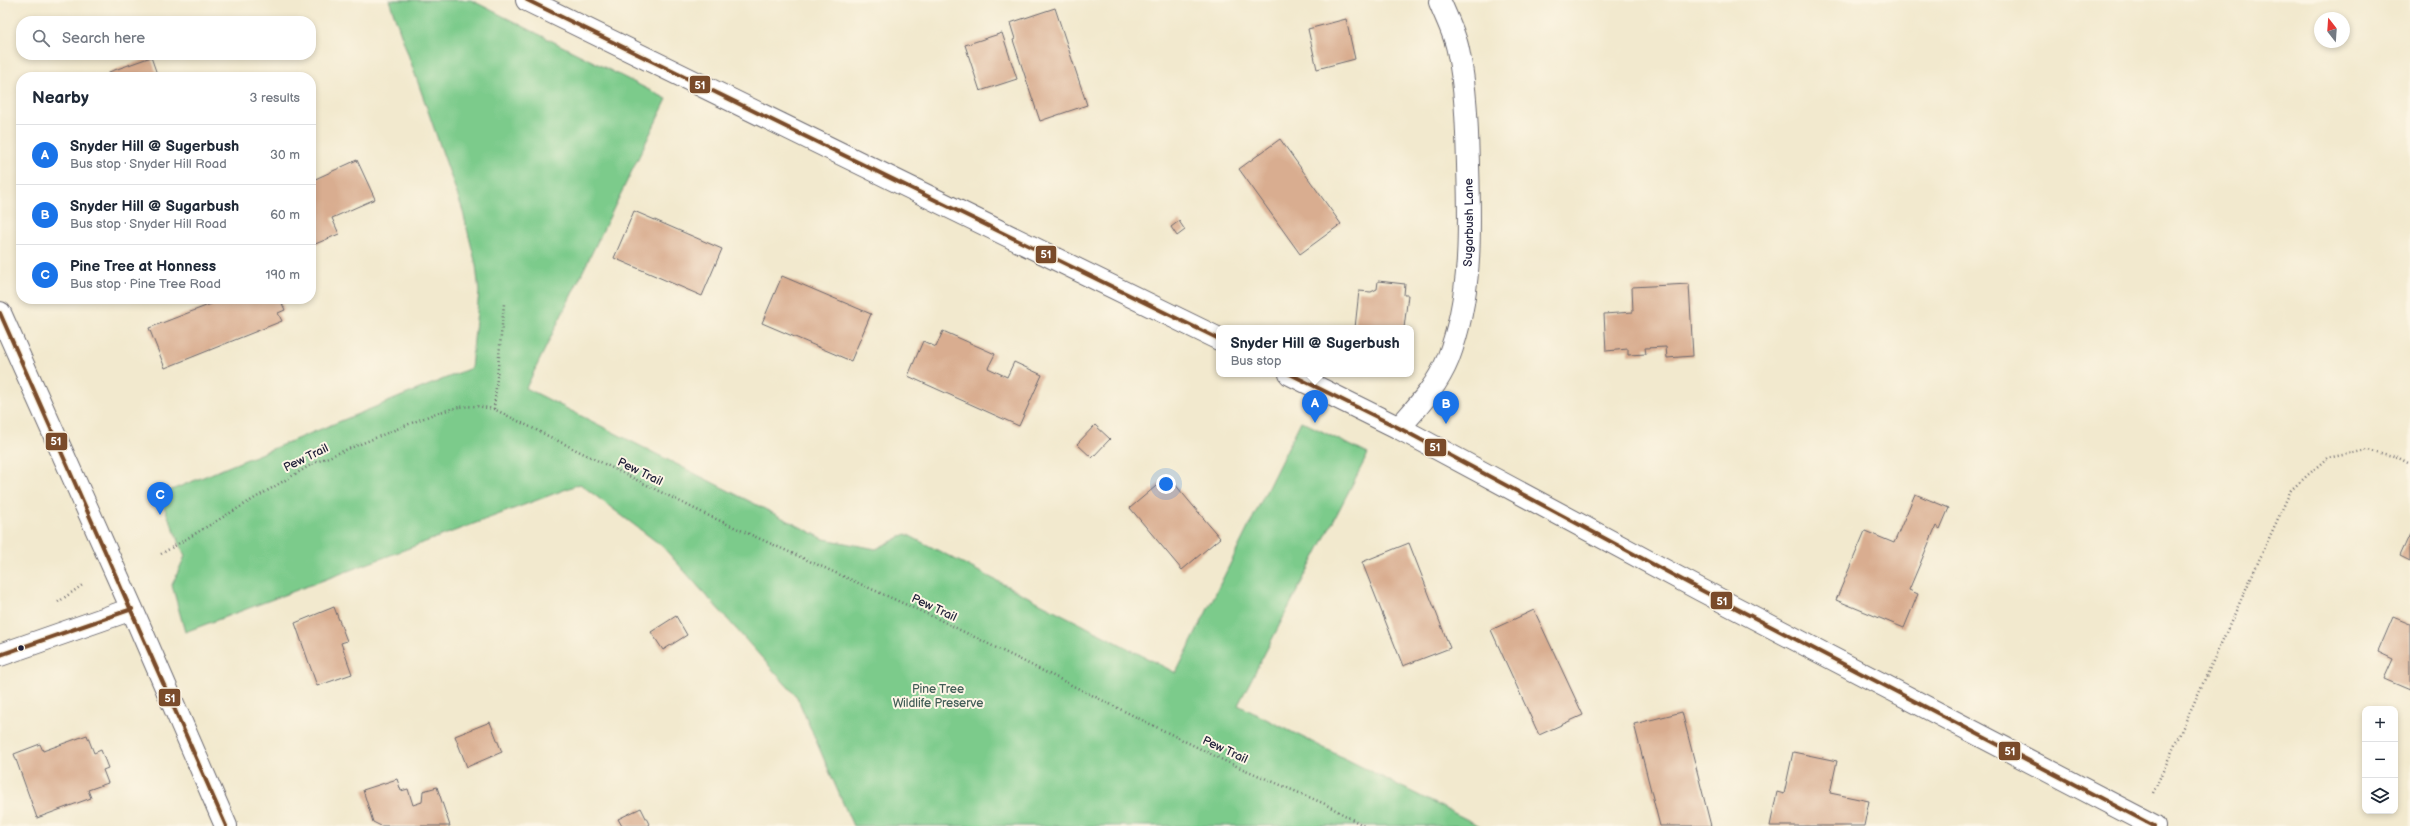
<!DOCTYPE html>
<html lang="en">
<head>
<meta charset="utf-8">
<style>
	:root { --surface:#fff; --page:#f6f6f7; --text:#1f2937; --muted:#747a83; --line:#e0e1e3; --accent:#1a73e8 }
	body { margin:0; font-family:"Balsamiq Sans",sans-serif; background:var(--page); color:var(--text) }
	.controls { position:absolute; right:12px; bottom:12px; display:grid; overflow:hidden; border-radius:8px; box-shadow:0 2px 6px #0003 }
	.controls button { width:36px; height:36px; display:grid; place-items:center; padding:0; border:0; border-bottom:1px solid var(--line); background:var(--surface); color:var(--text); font:20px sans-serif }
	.compass { position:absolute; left:2314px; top:12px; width:36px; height:36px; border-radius:50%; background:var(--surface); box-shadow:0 2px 6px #0003; rotate:343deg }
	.you { position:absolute; left:1166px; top:484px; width:14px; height:14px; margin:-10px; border:3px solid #fff; border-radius:50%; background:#1a73e8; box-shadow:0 0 0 6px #1a73e833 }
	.badge { display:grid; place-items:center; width:26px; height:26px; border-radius:50%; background:var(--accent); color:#fff; font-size:13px; font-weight:700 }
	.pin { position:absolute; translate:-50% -33px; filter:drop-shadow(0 1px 2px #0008) }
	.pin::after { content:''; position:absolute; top:21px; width:14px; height:12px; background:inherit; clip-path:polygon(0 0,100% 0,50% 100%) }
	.popup { position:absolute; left:1216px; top:325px; width:198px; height:52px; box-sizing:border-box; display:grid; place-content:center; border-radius:8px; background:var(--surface); filter:drop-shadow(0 1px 3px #0005); font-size:13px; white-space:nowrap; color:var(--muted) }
	.popup b { font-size:15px; color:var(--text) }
	.popup::after { content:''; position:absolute; left:50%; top:100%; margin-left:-8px; border:8px solid transparent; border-top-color:var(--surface) }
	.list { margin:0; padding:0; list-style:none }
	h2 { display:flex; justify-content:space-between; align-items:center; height:52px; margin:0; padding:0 16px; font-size:17px }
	h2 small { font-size:13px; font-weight:400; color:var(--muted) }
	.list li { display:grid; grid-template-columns:26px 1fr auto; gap:12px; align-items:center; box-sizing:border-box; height:60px; padding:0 16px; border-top:1px solid var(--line) }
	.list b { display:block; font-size:15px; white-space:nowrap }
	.list p { margin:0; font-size:13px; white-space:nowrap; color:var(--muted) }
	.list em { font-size:13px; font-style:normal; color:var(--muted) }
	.icon { flex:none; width:22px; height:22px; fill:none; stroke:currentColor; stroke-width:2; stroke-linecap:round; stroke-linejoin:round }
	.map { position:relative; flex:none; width:2410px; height:826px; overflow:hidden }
	.search { position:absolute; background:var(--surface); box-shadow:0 2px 6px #0003; left:16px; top:16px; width:300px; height:44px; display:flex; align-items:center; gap:10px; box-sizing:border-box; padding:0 14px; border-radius:16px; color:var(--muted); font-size:15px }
	.panel { position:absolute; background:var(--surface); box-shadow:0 2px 6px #0003; left:16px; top:72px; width:300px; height:232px; border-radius:16px }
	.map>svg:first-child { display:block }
</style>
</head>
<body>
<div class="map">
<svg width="2410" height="826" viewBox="0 0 2410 826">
	<rect width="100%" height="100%" fill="#fcf5e5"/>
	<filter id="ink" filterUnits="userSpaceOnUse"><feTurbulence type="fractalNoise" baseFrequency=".025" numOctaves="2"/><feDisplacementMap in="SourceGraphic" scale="8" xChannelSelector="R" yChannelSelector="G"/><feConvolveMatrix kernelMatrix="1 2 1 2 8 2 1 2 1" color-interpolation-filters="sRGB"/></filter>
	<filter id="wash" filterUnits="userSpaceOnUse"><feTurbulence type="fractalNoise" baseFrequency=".012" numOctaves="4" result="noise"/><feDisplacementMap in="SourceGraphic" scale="16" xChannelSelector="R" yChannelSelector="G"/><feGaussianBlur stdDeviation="0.9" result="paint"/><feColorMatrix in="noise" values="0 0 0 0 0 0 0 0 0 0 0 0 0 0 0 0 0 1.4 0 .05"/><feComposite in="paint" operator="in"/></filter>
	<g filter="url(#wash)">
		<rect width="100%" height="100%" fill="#f2e9ce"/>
		<path fill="#7ccb8b" stroke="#4f7663" d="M389 0H471L667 99 526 388 824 539 876 549 906 534 1176 673 1301 421 1368 454 1238 705 1480 826H853L797 697 662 546 580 484 185 632 172 585 185 556 159 495 471 368 479 292 476 265 462 208Z"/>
		<g id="blocks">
			<path fill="#d9ad90" d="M1055 8 1087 105 1040 121 1013 40 1015 39 1010 23Z
				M1346 19 1355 59 1317 69 1308 29Z
				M1002 33 1017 79 980 91 965 45Z
				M151 57 158 77H111L109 72Z
				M1280 139 1341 224 1300 254 1239 169Z
				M357 160 375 199 332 218 339 234 313 245 311 241V181Z
				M634 211 722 249 702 296 614 258Z
				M1179 221 1185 230 1177 236 1171 227Z
				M782 276 871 314 851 361 762 323Z
				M1378 281 1405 284 1404 295H1408L1404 328H1355L1359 291 1371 292 1377 289Z
				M1689 284 1693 356 1667 358 1666 347 1645 348 1646 354 1628 355V349L1606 351 1604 314 1633 312 1632 287Z
				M224 299H280L285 310 278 313 282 321 165 368 149 328Z
				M943 331 995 354 988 368 1007 377 1014 362 1042 375 1019 426 908 376 923 341 936 347Z
				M1095 425 1110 439 1092 458 1077 444Z
				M1168 476 1220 538 1182 570 1130 508Z
				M1915 494 1949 508 1940 529 1936 526 1909 590 1918 594 1904 628 1836 600 1865 531 1894 543Z
				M2410 534V561L2400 556Z
				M1409 543 1450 648 1403 666 1362 562Z
				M334 607 347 641 341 643 352 674 317 686 295 623Z
				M1534 610 1583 715 1539 735 1491 630Z
				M676 616 687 635 663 650 651 632Z
				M2393 617 2410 624V690L2384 679 2393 659 2378 652Z
				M1682 712 1711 826H1660L1634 724Z
				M490 722 502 752 467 767 455 736Z
				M87 735 94 753 101 750 108 768 103 770 108 783 88 790 91 798 37 818 14 754 40 744 43 751Z
				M1793 752 1837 761 1830 793 1869 801 1864 826H1770L1777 792 1784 794Z
				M397 779 401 791 408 789 413 805 422 802 423 791 437 787 450 826H381L373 822 363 790Z
				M641 808 650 826H622L618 819Z"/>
		</g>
	</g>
	<g filter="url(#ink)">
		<use href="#blocks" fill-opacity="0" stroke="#6b686e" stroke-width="1"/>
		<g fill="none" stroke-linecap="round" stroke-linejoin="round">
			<g stroke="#6b686e" stroke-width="24">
				<g id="minor">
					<path d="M527 0 1219 339"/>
					<path d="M1290 374 1399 428 1701 590 2154 826"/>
					<path id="s1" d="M1399 428C1418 406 1437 386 1448 359 1472 296 1470 231 1468 165 1467 126 1466 88 1458 50 1455 34 1446 17 1440 2"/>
				</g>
			</g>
			<g stroke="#6b686e" stroke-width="24">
				<path id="tertiary" d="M0 313 132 609 226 826
					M0 655 132 609"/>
			</g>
			<path stroke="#6b686e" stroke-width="2.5" stroke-dasharray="1 3" stroke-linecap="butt" d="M494 409 504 304
				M161 554 314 463 436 413 459 407 476 406 494 409 705 514 938 619 1227 762 1325 804 1364 826
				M58 602 84 584
				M2153 793 2291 490 2327 458 2368 450 2397 457 2410 464"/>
			<use href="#minor" stroke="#fff" stroke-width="22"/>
			<use href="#tertiary" stroke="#fff" stroke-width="22"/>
			<g stroke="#fcf5e5" stroke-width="7">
				<path id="bus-1" d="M527 0 1219 339
					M0 313 226 826
					M1290 374 1399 428 1701 590 2154 826
					M0 655 132 609"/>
			</g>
			<use href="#bus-1" stroke="#7a4b2a" stroke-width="4"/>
		</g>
	</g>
	<circle fill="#22223b" stroke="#fcf5e5" stroke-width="1.5" cx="21" cy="648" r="3.5"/>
	<g text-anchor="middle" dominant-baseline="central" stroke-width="4" stroke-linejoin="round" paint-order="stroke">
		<g font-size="12" fill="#22223b" stroke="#fcf5e5">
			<text stroke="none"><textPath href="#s1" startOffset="224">Sugarbush Lane</textPath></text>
			<text transform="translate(306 458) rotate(-26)">Pew Trail</text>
			<text transform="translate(640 472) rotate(26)">Pew Trail</text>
			<text transform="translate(934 608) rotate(25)">Pew Trail</text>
			<text transform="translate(1225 750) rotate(25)">Pew Trail</text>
		</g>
		<g font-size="12" fill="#425d57" stroke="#fcf5e5">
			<text x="938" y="689">Pine Tree<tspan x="938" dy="14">Wildlife Preserve</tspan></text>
		</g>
	</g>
	<g stroke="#fcf5e5" stroke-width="1.5">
		<rect x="689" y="75" width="22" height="19" rx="4" fill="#7a4b2a"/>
		<rect x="1035" y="245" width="22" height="19" rx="4" fill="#7a4b2a"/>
		<rect x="45" y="432" width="23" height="19" rx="4" fill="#7a4b2a"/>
		<rect x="1424" y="438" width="23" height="19" rx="4" fill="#7a4b2a"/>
		<rect x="1710" y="591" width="23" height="19" rx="4" fill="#7a4b2a"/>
		<rect x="158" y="688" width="23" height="19" rx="4" fill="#7a4b2a"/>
		<rect x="1998" y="741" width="23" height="20" rx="4" fill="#7a4b2a"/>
	</g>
	<g font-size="11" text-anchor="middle" font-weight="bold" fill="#fff">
		<text x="700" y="89">51</text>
		<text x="1046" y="258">51</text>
		<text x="56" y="445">51</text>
		<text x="1435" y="451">51</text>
		<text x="1722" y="605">51</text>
		<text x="170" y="702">51</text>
		<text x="2010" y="755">51</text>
	</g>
</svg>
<div class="controls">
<button>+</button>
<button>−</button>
<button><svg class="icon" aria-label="layers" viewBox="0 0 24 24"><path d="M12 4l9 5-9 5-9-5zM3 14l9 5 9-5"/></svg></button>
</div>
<svg class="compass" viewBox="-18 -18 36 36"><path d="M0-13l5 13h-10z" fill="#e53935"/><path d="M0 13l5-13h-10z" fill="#747a83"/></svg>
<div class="you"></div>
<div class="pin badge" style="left:1315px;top:423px">A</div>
<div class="popup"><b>Snyder Hill @ Sugerbush</b>Bus stop</div>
<div class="pin badge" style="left:1446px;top:424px">B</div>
<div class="pin badge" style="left:160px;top:515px">C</div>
<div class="search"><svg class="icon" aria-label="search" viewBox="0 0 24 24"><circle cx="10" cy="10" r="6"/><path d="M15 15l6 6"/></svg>Search here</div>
<section class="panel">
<h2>Nearby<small>3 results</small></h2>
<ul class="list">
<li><span class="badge">A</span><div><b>Snyder Hill @ Sugerbush</b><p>Bus stop · Snyder Hill Road</p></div><em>30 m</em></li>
<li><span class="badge">B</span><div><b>Snyder Hill @ Sugarbush</b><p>Bus stop · Snyder Hill Road</p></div><em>60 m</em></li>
<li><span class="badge">C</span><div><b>Pine Tree at Honness</b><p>Bus stop · Pine Tree Road</p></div><em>190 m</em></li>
</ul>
</section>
</div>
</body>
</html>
